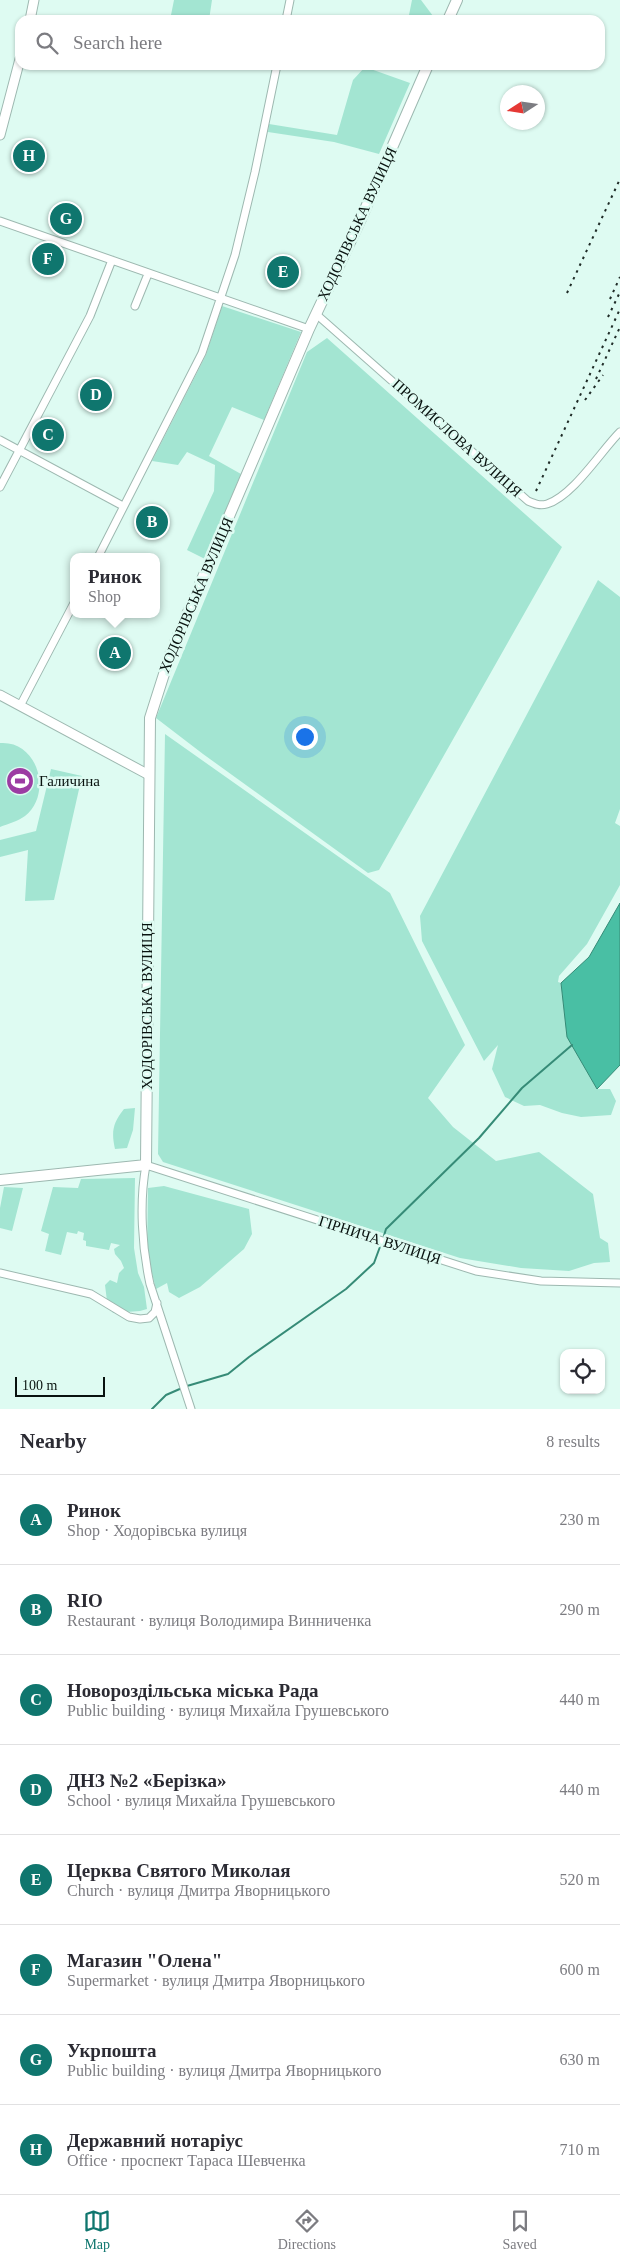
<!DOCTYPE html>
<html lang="en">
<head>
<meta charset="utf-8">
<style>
	:root { --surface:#fff; --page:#f2f2f3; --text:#2b2b33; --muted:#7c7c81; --line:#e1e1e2; --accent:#0f766e }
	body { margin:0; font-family:Georgia,serif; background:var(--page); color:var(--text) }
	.controls { position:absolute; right:15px; bottom:15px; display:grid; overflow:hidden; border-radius:10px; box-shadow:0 1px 4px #0004 }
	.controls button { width:45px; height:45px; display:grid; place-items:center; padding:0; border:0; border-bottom:1px solid var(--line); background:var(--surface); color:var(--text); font:25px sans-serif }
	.compass { position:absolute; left:500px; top:85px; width:45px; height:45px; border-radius:50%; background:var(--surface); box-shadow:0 1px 4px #0004; rotate:258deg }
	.scale { position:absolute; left:15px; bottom:12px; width:90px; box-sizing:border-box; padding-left:5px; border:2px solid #08120f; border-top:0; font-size:14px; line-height:18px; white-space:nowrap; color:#08120f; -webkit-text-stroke:4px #defbf2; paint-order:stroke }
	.you { position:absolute; left:304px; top:736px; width:18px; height:18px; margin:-12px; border:4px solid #fff; border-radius:50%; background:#1a73e8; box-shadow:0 0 0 8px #1a73e833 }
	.badge { display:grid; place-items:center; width:32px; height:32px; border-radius:50%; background:var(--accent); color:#fff; font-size:16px; font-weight:700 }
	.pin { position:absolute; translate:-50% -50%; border:2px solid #fff; box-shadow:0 1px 5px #0006 }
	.popup { position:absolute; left:70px; top:553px; width:90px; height:65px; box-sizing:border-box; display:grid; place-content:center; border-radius:10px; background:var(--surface); filter:drop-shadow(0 1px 4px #0005); font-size:16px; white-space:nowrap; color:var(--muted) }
	.popup b { font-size:19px; color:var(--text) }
	.popup::after { content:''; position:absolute; left:50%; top:100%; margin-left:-10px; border:10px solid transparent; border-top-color:var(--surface) }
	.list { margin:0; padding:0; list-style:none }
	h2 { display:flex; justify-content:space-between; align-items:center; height:65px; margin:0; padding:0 20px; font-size:21px }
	h2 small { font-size:16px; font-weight:400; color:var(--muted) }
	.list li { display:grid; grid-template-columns:32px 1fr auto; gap:15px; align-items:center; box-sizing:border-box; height:90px; padding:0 20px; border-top:1px solid var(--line) }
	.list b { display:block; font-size:19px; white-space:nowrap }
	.list p { margin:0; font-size:16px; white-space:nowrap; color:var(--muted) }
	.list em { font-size:16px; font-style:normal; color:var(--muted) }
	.icon { flex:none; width:28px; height:28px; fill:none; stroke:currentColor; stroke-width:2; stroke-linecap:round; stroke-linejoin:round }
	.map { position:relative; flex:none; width:620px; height:1409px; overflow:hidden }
	.search { position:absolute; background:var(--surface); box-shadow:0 1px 4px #0004; left:15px; right:15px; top:15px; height:55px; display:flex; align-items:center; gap:12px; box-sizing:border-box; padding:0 18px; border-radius:15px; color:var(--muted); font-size:19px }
	.sheet { height:785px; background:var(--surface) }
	nav { display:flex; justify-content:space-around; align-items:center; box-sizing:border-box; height:70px; border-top:1px solid var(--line); background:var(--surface); font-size:14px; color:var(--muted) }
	nav a { display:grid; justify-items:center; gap:2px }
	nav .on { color:var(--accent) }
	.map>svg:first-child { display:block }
</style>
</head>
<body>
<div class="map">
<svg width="620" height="1409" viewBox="0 0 620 1409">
	<rect width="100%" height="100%" fill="#defbf2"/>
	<path fill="#a3e5d2" d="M174 0H212L209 20H170Z
		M412 0H421L436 20H408Z
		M365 67 410 83 379 154 334 142 268 132 269 124 337 135 353 80Z
		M222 306 301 332 264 420 232 407 209 456 241 474 205 559 187 550 214 491 215 465 187 452 178 465 152 461 206 355Z
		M327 338 562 547 379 870 368 873 203 754 156 718 307 352Z
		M598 580 620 597V809L615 823 620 826V885L587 944 559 976 558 982 561 983 568 1037 597 1089H610L616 1101 611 1115 581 1117 562 1113 540 1105 524 1106 505 1097 492 1069 498 1045 484 1061 422 941 420 916Z
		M165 734 390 893 465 1045 428 1098 453 1127 496 1161 539 1152 593 1194 600 1238 608 1243 610 1262 594 1263 569 1271 521 1268 460 1258 163 1162 158 1154Z
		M0 743C38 740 53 794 25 816 18 821 8 824 0 827Z
		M51 769 82 776 54 900 25 901 28 850 0 857V840L36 831Z
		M135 1108 133 1130 127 1148 115 1149C111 1131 113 1123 124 1109Z
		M135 1178 134 1248 138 1273 144 1287 147 1309 140 1311 113 1313 107 1301 105 1285 110 1280 117 1283 119 1273 124 1268 121 1261 115 1254 114 1249 120 1245 111 1243 109 1250 86 1246V1241L83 1240 84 1233 78 1231 77 1234 67 1232 61 1255 45 1251 49 1234 41 1231 53 1187 78 1188 81 1179Z
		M164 1186 249 1209 252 1234 244 1249 200 1287 179 1298 169 1292 167 1283 156 1289 147 1254 148 1188Z
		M4 1187 23 1188 12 1231 0 1228V1208Z"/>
	<path fill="#49bfa4" stroke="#368b77" d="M620 903V1065L597 1089 567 1037 561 983 589 957Z"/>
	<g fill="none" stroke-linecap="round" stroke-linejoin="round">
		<path stroke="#368b77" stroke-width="2" d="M383 1239 386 1229 479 1138 522 1088 572 1045
			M187 1386 228 1374 249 1357 346 1289 374 1263 381 1244
			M152 1409 166 1395 182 1388"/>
		<g stroke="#9db8b0" stroke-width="9">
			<path id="minor" d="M286 20 290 0
				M0 221 309 329
				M135 306 148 274
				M316 314 528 501C535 504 540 506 547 504 573 496 601 451 620 432
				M0 440 123 506
				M0 487 90 316 112 260
				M98 557 202 353 235 255 255 172 277 65
				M20 706 74 603
				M0 1273 91 1294 129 1317 140 1319 149 1318 155 1312 157 1303
				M191 1409 150 1284C142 1247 139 1203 146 1165L476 1271 541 1281 620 1283"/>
		</g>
		<g stroke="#9db8b0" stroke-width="11">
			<path id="tertiary" d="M30 20 34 0
				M0 135 20 59
				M0 695 149 775"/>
		</g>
		<g stroke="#9db8b0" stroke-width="12">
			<path id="secondary" d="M448 20 457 0
				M0 1180 146 1165 150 718 171 652 309 329 360 221 428 65"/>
		</g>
		<use href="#minor" stroke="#fff" stroke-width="7"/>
		<use href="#tertiary" stroke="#fff" stroke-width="9"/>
		<use href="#secondary" stroke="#fff" stroke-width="10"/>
		<path stroke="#1f2b27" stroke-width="2" stroke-dasharray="2.5 5" stroke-linecap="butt" d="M567 293 620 179
			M610 299 620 277
			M608 317 620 292
			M596 379 620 327
			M585 400 603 375
			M536 491 620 309"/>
	</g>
	<defs>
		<g id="stadium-disc" transform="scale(1.4375)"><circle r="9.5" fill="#9c3ca3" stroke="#defbf2"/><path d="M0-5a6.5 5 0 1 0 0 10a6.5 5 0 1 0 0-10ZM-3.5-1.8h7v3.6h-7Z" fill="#fff"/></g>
	</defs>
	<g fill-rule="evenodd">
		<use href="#stadium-disc" x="20" y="781"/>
	</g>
	<g text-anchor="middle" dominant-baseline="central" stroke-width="5" stroke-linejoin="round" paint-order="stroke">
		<g font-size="15" fill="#08120f" stroke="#defbf2">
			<text transform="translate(357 224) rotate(-65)">ХОДОРІВСЬКА ВУЛИЦЯ</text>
			<text transform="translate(457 438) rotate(42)">ПРОМИСЛОВА ВУЛИЦЯ</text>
			<text transform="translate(196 595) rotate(-67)">ХОДОРІВСЬКА ВУЛИЦЯ</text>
			<text transform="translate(147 1006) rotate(-90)">ХОДОРІВСЬКА ВУЛИЦЯ</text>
			<text transform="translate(380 1240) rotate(18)">ГІРНИЧА ВУЛИЦЯ</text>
		</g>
		<g font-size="15" fill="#08120f" stroke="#defbf2" text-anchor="start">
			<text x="39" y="781">Галичина</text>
		</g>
	</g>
</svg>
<div class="controls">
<button><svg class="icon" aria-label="locate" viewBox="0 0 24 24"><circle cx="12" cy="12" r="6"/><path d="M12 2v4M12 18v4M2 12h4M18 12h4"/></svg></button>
</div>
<svg class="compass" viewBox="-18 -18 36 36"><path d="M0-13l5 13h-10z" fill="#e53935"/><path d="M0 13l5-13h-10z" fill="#7c7c81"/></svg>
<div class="scale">100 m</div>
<div class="you"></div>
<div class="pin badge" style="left:115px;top:653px">A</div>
<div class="popup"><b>Ринок</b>Shop</div>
<div class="pin badge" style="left:152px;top:522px">B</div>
<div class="pin badge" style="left:48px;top:435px">C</div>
<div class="pin badge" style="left:96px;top:395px">D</div>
<div class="pin badge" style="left:283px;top:272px">E</div>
<div class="pin badge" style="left:48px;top:259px">F</div>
<div class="pin badge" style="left:66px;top:219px">G</div>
<div class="pin badge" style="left:29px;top:156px">H</div>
<div class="search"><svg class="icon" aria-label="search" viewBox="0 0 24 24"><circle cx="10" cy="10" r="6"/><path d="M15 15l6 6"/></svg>Search here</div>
</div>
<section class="sheet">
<h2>Nearby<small>8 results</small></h2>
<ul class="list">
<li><span class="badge">A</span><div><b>Ринок</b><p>Shop · Ходорівська вулиця</p></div><em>230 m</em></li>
<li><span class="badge">B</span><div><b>RIO</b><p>Restaurant · вулиця Володимира Винниченка</p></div><em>290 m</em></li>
<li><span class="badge">C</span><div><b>Новороздільська міська Рада</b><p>Public building · вулиця Михайла Грушевського</p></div><em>440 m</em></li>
<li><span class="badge">D</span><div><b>ДНЗ №2 «Берізка»</b><p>School · вулиця Михайла Грушевського</p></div><em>440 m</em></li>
<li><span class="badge">E</span><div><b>Церква Святого Миколая</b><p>Church · вулиця Дмитра Яворницького</p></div><em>520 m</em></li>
<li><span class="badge">F</span><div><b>Магазин &quot;Олена&quot;</b><p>Supermarket · вулиця Дмитра Яворницького</p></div><em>600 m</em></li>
<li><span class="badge">G</span><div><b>Укрпошта</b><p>Public building · вулиця Дмитра Яворницького</p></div><em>630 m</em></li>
<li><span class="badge">H</span><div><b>Державний нотаріус</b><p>Office · проспект Тараса Шевченка</p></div><em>710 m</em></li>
</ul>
</section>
<nav>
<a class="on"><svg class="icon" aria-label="map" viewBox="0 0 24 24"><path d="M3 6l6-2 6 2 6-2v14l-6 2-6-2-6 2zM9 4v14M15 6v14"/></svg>Map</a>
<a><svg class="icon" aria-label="directions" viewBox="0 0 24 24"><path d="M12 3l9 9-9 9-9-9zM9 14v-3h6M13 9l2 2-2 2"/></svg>Directions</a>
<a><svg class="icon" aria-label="saved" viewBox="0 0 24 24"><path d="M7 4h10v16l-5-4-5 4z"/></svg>Saved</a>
</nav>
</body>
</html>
